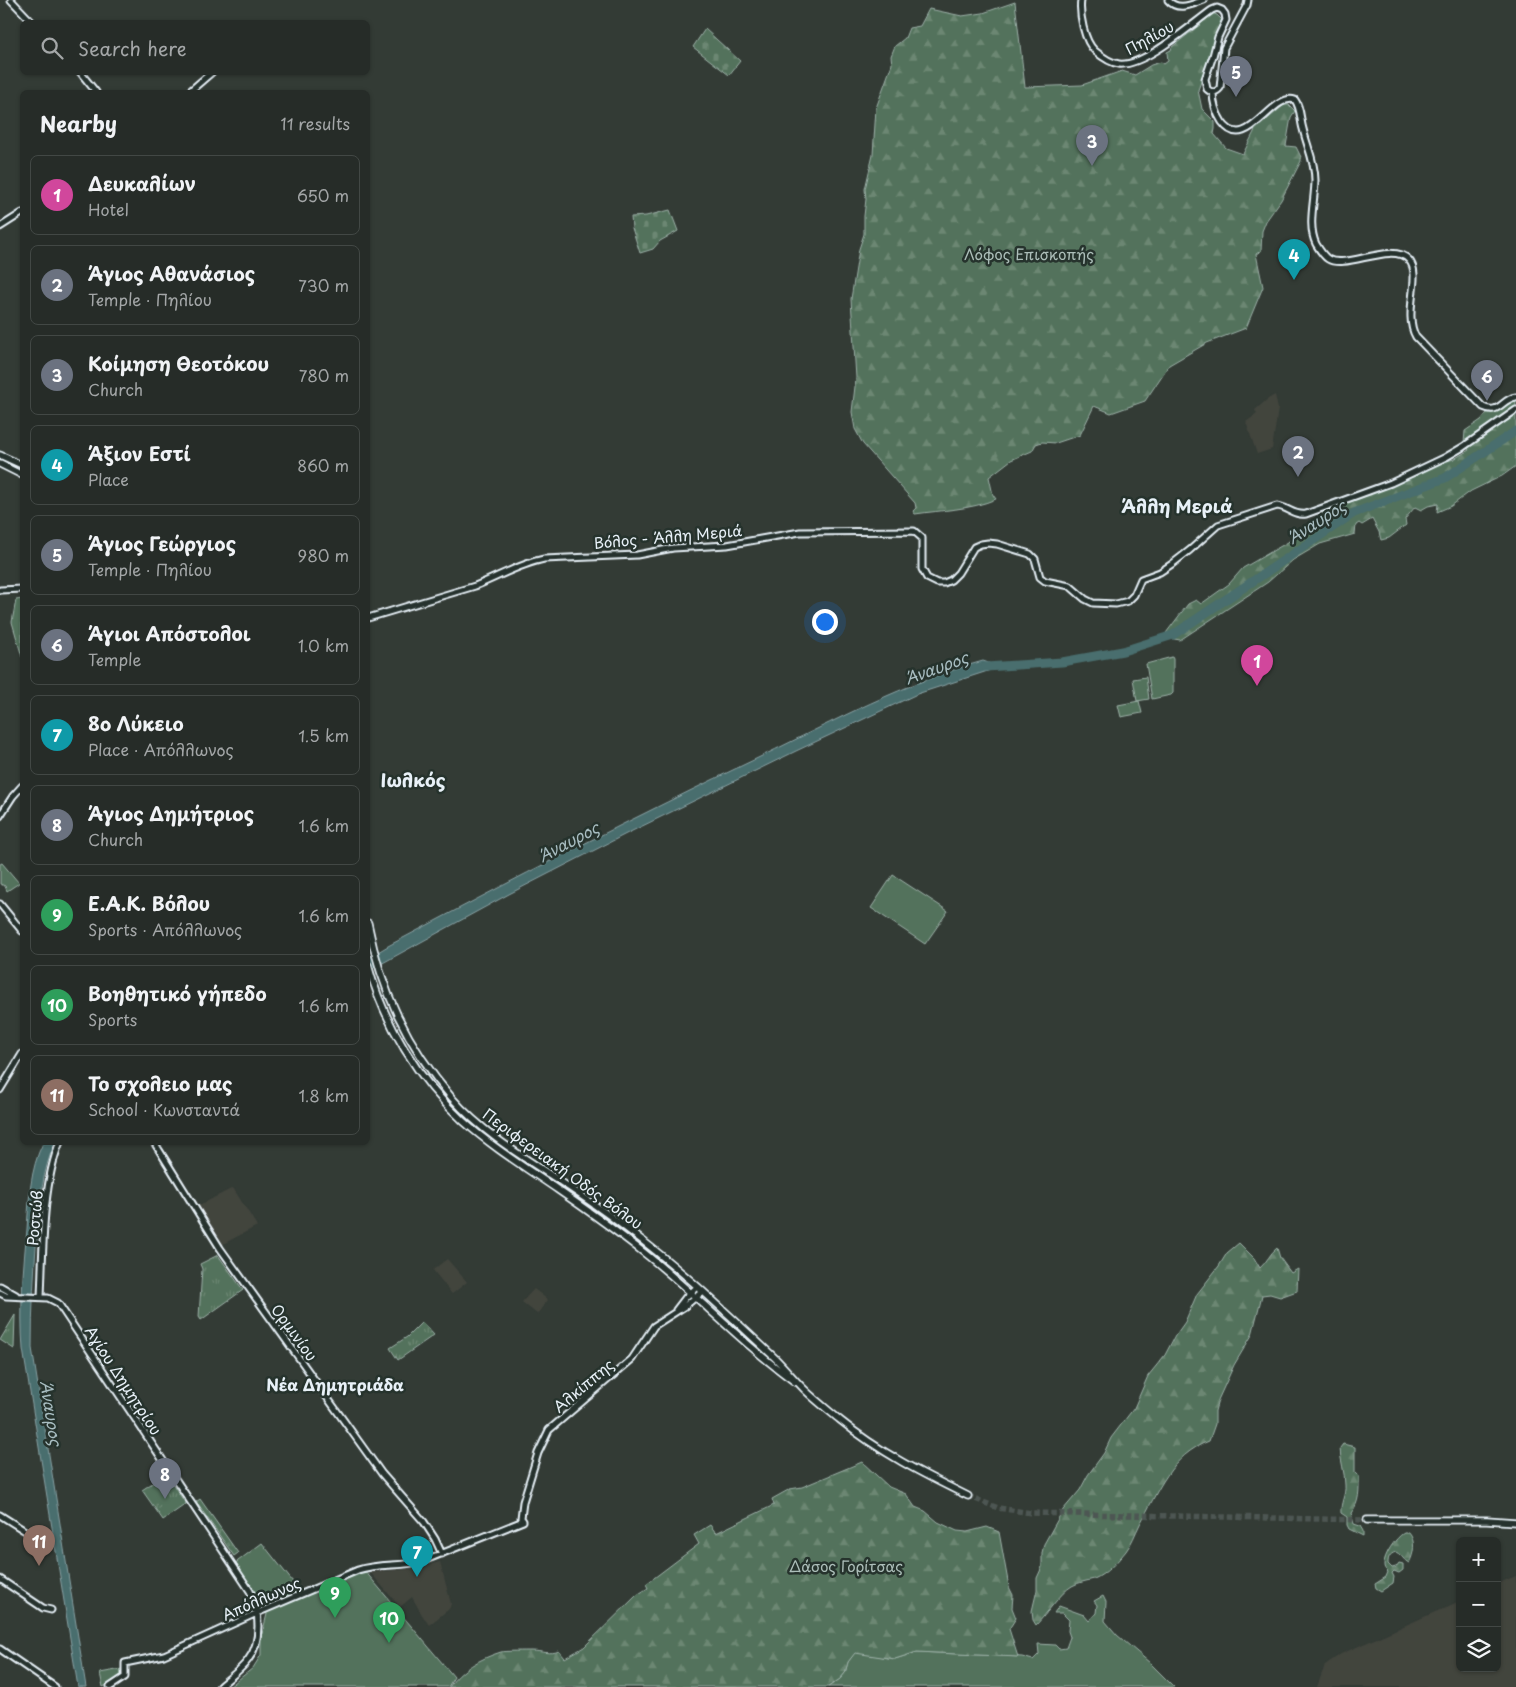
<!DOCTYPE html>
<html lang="en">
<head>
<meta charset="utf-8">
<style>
	:root { --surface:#262c28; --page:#323834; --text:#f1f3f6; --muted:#a4a7a8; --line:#424845; --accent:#8c9099 }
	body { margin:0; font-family:"Playpen Sans",sans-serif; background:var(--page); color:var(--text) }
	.controls { position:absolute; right:15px; bottom:15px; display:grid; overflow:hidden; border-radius:8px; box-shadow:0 1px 4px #0004 }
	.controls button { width:45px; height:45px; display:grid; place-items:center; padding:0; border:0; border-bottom:1px solid var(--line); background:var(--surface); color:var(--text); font:25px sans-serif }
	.you { position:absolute; left:824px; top:621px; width:18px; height:18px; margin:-12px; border:4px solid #fff; border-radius:50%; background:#1a73e8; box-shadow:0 0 0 8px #1a73e833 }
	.badge { display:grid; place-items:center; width:32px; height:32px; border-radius:50%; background:var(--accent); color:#fff; font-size:16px; font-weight:700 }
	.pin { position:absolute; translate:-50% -41px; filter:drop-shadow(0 1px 2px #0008) }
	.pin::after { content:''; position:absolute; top:26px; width:18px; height:15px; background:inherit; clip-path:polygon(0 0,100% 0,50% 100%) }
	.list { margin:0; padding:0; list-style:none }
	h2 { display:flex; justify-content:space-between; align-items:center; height:65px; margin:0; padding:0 20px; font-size:21px }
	h2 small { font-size:16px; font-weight:400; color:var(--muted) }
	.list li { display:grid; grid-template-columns:32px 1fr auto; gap:15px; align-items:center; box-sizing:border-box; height:80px; margin:0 10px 10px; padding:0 10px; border:1px solid var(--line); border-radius:8px }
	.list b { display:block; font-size:19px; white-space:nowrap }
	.list p { margin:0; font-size:16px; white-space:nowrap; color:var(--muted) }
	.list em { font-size:16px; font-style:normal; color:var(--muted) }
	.icon { flex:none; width:28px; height:28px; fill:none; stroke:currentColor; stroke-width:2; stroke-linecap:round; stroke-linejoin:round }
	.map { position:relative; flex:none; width:1516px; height:1687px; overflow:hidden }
	.search { position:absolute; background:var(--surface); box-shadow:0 1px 4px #0004; left:20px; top:20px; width:350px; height:55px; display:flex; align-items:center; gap:12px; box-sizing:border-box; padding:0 18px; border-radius:8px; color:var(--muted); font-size:19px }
	.panel { position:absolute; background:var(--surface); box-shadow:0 1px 4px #0004; left:20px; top:90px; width:350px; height:1055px; border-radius:8px }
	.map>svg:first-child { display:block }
</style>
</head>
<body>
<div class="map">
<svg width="1516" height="1687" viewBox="0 0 1516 1687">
	<defs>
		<pattern id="forest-firs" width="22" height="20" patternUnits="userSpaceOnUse" patternTransform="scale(1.25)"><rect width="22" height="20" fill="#53725b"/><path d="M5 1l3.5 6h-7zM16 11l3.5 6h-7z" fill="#6c8773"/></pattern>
		<pattern id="cemetery-stones" width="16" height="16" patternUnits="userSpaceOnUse" patternTransform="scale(1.25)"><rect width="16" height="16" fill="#53725b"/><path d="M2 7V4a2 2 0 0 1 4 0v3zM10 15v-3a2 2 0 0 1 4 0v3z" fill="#6c8773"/></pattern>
		<pattern id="park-tufts" width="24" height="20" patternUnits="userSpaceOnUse" patternTransform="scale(1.25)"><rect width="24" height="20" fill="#53725b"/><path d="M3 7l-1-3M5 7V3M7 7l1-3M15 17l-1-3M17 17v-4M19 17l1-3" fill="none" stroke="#6c8773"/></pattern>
	</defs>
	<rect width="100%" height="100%" fill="#333b35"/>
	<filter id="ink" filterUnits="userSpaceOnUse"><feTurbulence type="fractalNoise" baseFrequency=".02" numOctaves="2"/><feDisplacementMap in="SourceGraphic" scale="10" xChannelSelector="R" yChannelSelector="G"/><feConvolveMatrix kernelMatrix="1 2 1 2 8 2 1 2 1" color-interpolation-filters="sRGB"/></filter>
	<g filter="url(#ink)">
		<path fill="#43453e" d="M1275 395 1278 409 1272 449 1257 454 1246 422 1257 414 1255 410 1268 399Z
			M233 1188 257 1226 223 1244 198 1206Z
			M447 1259 467 1282 452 1294 433 1270Z
			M534 1289 548 1300 537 1314 522 1302Z
			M440 1562 451 1604 449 1609 429 1625 421 1613 412 1597 400 1607 370 1572 409 1569Z
			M1516 1576V1687H1317L1325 1665 1341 1654 1460 1601V1668H1497V1584Z"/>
		<path fill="#53725b" stroke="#9eb2aa" d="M22 599V657L12 622 16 600Z
			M1172 657 1173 659V693L1171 695 1152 699 1146 664Z
			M1146 677 1149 699 1137 701 1133 679Z
			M1139 701 1142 713 1121 717 1118 705Z
			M2 863 19 883 7 891 5 886 0 884V864Z
			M893 875 948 911 925 944 871 908Z
			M262 1543 304 1596 364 1570 454 1677 448 1687H229L253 1668 261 1655V1638L267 1614 234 1564Z
			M1103 1596 1106 1602 1105 1621 1117 1635 1150 1663 1174 1687H828L840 1679 845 1673 848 1662 855 1652 895 1659 917 1652 1022 1657 1033 1660 1039 1654 1038 1644 1055 1645 1059 1649 1066 1648 1070 1637 1068 1631 1069 1620 1062 1613H1054L1059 1606 1084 1615 1089 1621 1096 1613 1097 1605 1094 1601Z"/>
		<path fill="url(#forest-firs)" stroke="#9eb2aa" d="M1015 2 1025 87 1082 85 1122 71 1135 75 1151 65 1161 62 1164 64 1168 61 1167 52 1171 50 1172 47 1201 24 1204 19 1212 13 1217 15 1222 20 1214 38 1211 53 1198 90 1202 109 1215 122V129L1214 134 1226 148 1243 154 1255 130 1284 105H1289L1295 111 1291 117 1286 146 1296 147 1301 157V161L1281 200 1266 221 1262 231 1261 251 1256 254 1263 287 1246 328 1207 343 1169 365 1145 401 1111 413 1094 406 1080 435 1056 443 1042 442 1036 444 1032 451 1011 460 989 477 993 495 996 499C970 510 942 510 915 514L913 511 916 508 915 503 863 444 855 429 852 412 856 378 851 299 859 249 864 234V216L866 199 865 189 873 155 876 108 892 64 891 56 895 46 905 38 909 28 920 26 929 9 962 16 983 13Z
			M1516 393V466L1502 476 1471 491 1451 506 1437 512 1438 504 1428 506 1421 510 1415 507 1405 519 1406 525 1389 538 1381 540 1379 532 1372 519 1362 525 1359 523 1356 525 1355 534 1320 544 1293 560 1268 582 1180 640 1163 637 1188 604 1196 600 1201 604 1229 584 1243 568 1288 542 1296 534 1314 532 1315 525 1325 522 1323 514 1324 512 1351 500 1381 490 1437 464 1454 459 1469 450 1464 443 1465 431 1481 420 1487 413H1494L1513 401 1514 395Z
			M1239 1243 1254 1258 1260 1268C1267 1262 1270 1253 1277 1248L1280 1258 1291 1273 1298 1269 1297 1291 1280 1297 1270 1294 1262 1295 1252 1335 1234 1365 1218 1400 1215 1411V1424L1209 1441C1171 1455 1158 1491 1140 1524 1135 1534 1132 1543 1126 1551 1118 1561 1106 1574 1094 1579 1087 1581 1079 1582 1072 1586 1061 1592 1046 1615 1036 1625L1033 1620 1032 1611 1037 1590V1578L1042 1567V1553L1044 1544 1063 1510 1080 1490 1088 1475 1104 1453 1111 1438 1134 1408 1148 1376 1165 1355 1175 1336 1185 1322 1197 1294 1219 1266 1227 1253Z
			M1343 1444 1355 1447V1472L1359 1476C1359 1490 1360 1502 1351 1513L1354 1524 1360 1526 1363 1531V1536L1349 1529 1347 1525V1517L1341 1513C1340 1503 1346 1495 1345 1485 1345 1472 1340 1460 1340 1448Z
			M862 1462 889 1487 906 1494 915 1507 925 1511 938 1522 957 1531 967 1532 987 1527 999 1532 1009 1587 1013 1595 1012 1608 1016 1618 1009 1629 1018 1657 917 1652 895 1659 855 1653 848 1662 845 1673 840 1679 828 1687H449C460 1670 481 1658 501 1652 506 1651 525 1651 532 1651 541 1651 551 1655 559 1651L565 1658 584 1647 637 1595 648 1588 646 1584 699 1544 694 1535 710 1525 716 1533 774 1505 772 1499 790 1489 802 1487Z
			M1404 1533H1409C1416 1541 1414 1554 1409 1563 1403 1560 1403 1556 1396 1552 1389 1554 1388 1558 1388 1564L1392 1568 1396 1567 1399 1563 1403 1564V1570L1399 1573 1394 1571 1392 1573 1394 1577 1393 1583 1381 1591 1376 1588 1375 1584 1386 1577 1388 1572C1385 1569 1384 1568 1384 1565 1383 1556 1396 1537 1404 1533Z"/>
		<path fill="url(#cemetery-stones)" stroke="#9eb2aa" d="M705 29 740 61 729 75 693 47Z
			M670 210 678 231 660 241 653 249 640 253 632 228 631 217 646 216Z"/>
		<path fill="url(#park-tufts)" stroke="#9eb2aa" d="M218 1255 243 1290 201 1320 199 1317 202 1269 200 1264Z
			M15 1315 14 1349 0 1340Z
			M422 1322 434 1335 398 1360 390 1348 407 1337Z
			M166 1474 186 1504 163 1520 142 1490Z
			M200 1499 238 1553 234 1556 196 1502Z
			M122 1669 123 1676 103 1687 100 1673Z"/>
		<path fill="#496e6e" stroke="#89a2a5" d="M983 661 1000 667 917 694 796 751 626 834 509 894 368 971V958L388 946C512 880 636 816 762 756 834 721 906 682 983 661Z
			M43 1143H55C42 1171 40 1202 37 1233 34 1271 32 1310 32 1348L86 1687H78L23 1349C20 1309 23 1269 27 1229 29 1200 30 1169 43 1143Z"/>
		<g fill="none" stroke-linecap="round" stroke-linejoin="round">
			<path stroke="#496e6e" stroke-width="9" d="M986 667 1062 662 1123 651 1173 635 1354 513 1445 478 1516 431"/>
			<path stroke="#4e5652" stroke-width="5.5" stroke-dasharray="5.5 3" stroke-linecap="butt" d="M968 1496 998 1508 1031 1513 1367 1520"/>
			<g stroke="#e8f1f8" stroke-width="9">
				<path id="secondary" d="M11 0 32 22
					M1081 0C1079 14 1084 41 1095 51 1101 56 1111 63 1119 64 1144 67 1192 24 1212 10L1217 8 1222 10 1225 14 1226 20 1218 37 1213 56 1205 79 1207 89C1211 93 1216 93 1220 88L1224 48 1247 5 1248 0
					M1168 0C1178 12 1192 4 1204 0
					M80 72 96 92
					M189 92 212 72
					M1213 92C1213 103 1216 113 1222 122 1246 156 1272 92 1295 100 1301 108 1300 119 1303 129 1307 146 1315 162 1315 180 1315 201 1307 225 1316 244 1319 249 1323 256 1328 259 1346 270 1392 241 1409 260 1423 275 1402 313 1416 337L1483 407C1500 415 1501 399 1516 397
					M0 227 22 213
					M0 590 22 589
					M368 618 475 586C498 577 519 564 544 559L637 555 673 548 727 545 800 532 914 531 922 538V569L927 578 937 583H944L951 580 958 573 974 547 981 544 988 543 997 544 1030 554 1035 559 1040 577 1045 581 1070 586 1085 599 1093 603 1116 604 1128 601 1134 595 1141 579 1160 572 1172 564 1190 550 1218 525 1277 506C1288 507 1294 516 1306 514L1391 483 1446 457 1463 447 1516 410
					M0 816 13 796 22 786
					M0 904 22 931
					M0 1090 22 1054
					M154 1142 220 1248 382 1474 424 1522 435 1539 442 1554
					M0 1286 16 1295
					M0 1293 6 1296 48 1298 58 1303 250 1591C260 1610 262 1642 248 1660 241 1670 229 1678 219 1687
					M41 1297C43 1252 42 1184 60 1142
					M676 1310 686 1297 697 1287
					M0 1515 41 1541
					M0 1579 43 1608 51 1610
					M0 1649 55 1687
					M110 1687 125 1677V1663L164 1655 257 1613 358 1570C379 1563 402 1567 423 1561L523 1521 521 1518 523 1502 538 1453 549 1430 632 1359 654 1326 685 1306 702 1292"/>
			</g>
			<g stroke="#e8f1f8" stroke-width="9">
				<path id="primary" d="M0 455 22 465
					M0 464 22 475
					M368 923C381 991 407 1045 452 1098 479 1129 515 1152 549 1174 577 1192 604 1211 630 1231 680 1268 729 1315 775 1358 785 1368 794 1379 804 1389 815 1400 828 1410 840 1420 879 1452 923 1474 968 1496
					M368 965C384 1023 418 1080 463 1121 492 1147 526 1168 558 1190 587 1210 615 1230 643 1252 695 1293 741 1343 795 1382
					M1367 1520H1487L1516 1522"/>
			</g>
			<use href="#secondary" stroke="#26332d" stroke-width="5"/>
			<use href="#primary" stroke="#26332d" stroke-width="5.5"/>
		</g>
	</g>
	<g text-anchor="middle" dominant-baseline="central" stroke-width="5" stroke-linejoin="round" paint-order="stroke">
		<g font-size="15" fill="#e8f1f8" stroke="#26332d">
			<text transform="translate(1149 37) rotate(-29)">Πηλίου</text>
			<text transform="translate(668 536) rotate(-5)">Βόλος - Άλλη Μεριά</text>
			<text transform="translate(563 1168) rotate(36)">Περιφερειακή Οδός Βόλου</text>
			<text transform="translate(34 1218) rotate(-85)">Ροστώβ</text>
			<text transform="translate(295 1332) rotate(54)">Ορμινίου</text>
			<text transform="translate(124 1380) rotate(57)">Αγίου Δημητρίου</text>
			<text transform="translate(583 1385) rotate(-40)">Αλκίππης</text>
			<text transform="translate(261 1598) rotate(-24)">Απόλλωνος</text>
		</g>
		<g font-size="15" fill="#acbeb9" stroke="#26332d">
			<text x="1029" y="253">Λόφος Επισκοπής</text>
			<text x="846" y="1565">Δάσος Γορίτσας</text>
		</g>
		<g font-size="16" font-style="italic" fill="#a8bdc1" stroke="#26332d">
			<text transform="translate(1316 521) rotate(-33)">Άναυρος</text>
			<text transform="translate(936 667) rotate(-20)">Άναυρος</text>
			<text transform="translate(568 841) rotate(-28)">Άναυρος</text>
			<text transform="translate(52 1413) rotate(81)">Άναυρος</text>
		</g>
		<g font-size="16" font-weight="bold" fill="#e8f1f8" stroke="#26332d">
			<text x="335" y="1384">Νέα Δημητριάδα</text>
		</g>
		<g font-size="18" font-weight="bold" fill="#e8f1f8" stroke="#26332d">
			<text x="1177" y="505">Άλλη Μεριά</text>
			<text x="413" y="779">Ιωλκός</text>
		</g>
	</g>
</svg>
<div class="controls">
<button>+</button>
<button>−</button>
<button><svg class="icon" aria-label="layers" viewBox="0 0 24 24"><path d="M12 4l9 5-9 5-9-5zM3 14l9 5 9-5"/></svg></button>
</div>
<div class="you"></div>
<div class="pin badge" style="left:1257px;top:686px;background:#d1479c">1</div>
<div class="pin badge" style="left:1298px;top:477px;background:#6b7280">2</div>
<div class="pin badge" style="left:1092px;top:166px;background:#6b7280">3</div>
<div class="pin badge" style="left:1294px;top:280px;background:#0f9aa8">4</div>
<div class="pin badge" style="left:1236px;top:97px;background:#6b7280">5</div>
<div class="pin badge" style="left:1487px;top:401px;background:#6b7280">6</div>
<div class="pin badge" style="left:417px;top:1577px;background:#0f9aa8">7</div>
<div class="pin badge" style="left:165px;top:1499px;background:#6b7280">8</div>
<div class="pin badge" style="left:335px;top:1618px;background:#2e9e5b">9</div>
<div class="pin badge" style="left:389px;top:1643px;background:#2e9e5b">10</div>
<div class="pin badge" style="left:39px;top:1566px;background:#8d6e63">11</div>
<div class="search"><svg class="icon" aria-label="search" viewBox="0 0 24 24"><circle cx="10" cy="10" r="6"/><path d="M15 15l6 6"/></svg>Search here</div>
<section class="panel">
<h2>Nearby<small>11 results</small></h2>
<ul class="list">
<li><span class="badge" style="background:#d1479c">1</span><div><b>Δευκαλίων</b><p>Hotel</p></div><em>650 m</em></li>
<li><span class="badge" style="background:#6b7280">2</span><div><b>Άγιος Αθανάσιος</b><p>Temple · Πηλίου</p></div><em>730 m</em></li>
<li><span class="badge" style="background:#6b7280">3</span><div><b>Κοίμηση Θεοτόκου</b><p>Church</p></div><em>780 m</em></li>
<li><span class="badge" style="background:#0f9aa8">4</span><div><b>Άξιον Εστί</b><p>Place</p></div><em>860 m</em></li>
<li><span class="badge" style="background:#6b7280">5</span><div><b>Άγιος Γεώργιος</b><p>Temple · Πηλίου</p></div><em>980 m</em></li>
<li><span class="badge" style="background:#6b7280">6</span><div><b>Άγιοι Απόστολοι</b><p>Temple</p></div><em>1.0 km</em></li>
<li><span class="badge" style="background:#0f9aa8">7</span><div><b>8ο Λύκειο</b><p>Place · Απόλλωνος</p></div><em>1.5 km</em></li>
<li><span class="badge" style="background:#6b7280">8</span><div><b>Άγιος Δημήτριος</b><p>Church</p></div><em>1.6 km</em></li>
<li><span class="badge" style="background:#2e9e5b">9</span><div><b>Ε.Α.Κ. Βόλου</b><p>Sports · Απόλλωνος</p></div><em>1.6 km</em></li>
<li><span class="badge" style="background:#2e9e5b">10</span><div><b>Βοηθητικό γήπεδο</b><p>Sports</p></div><em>1.6 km</em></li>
<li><span class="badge" style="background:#8d6e63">11</span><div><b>Το σχολειο μας</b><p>School · Κωνσταντά</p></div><em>1.8 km</em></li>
</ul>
</section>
</div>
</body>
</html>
